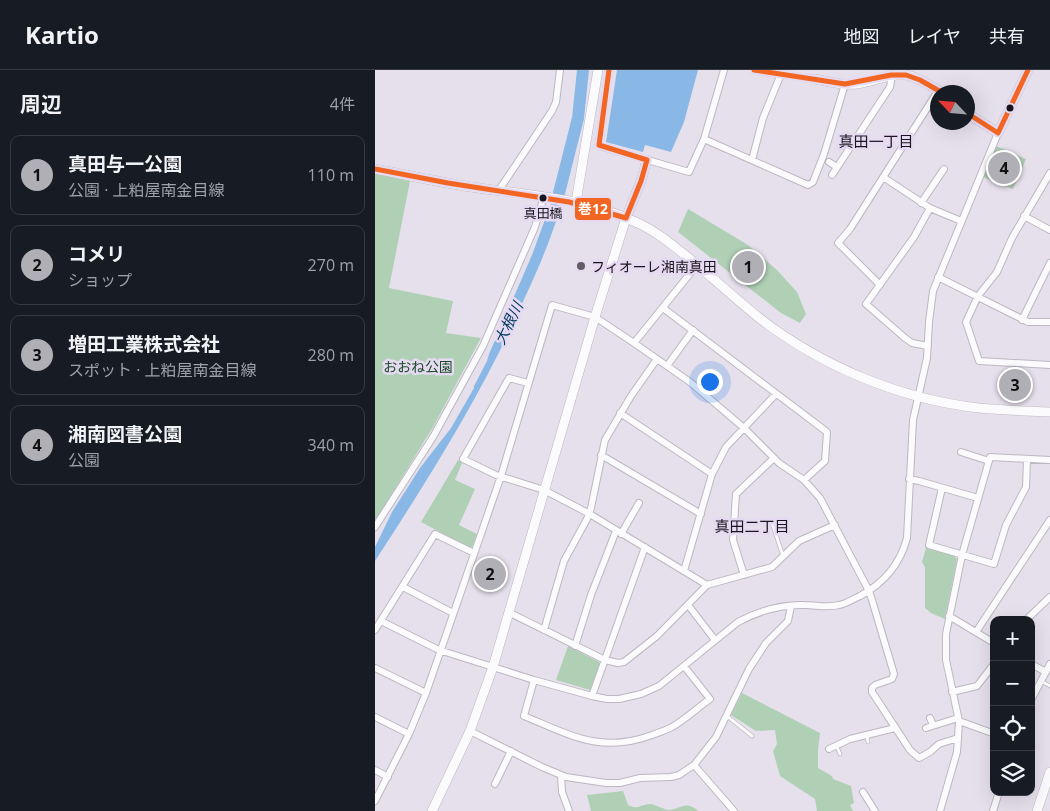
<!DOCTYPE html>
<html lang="ja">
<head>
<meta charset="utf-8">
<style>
	:root { --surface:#171b24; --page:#242831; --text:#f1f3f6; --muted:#9ea1a6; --line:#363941; --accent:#b0afb5 }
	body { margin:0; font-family:"Open Sans","Noto Sans JP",sans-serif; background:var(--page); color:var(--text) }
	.controls { position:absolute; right:15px; bottom:15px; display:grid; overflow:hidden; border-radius:10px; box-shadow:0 5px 20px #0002 }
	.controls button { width:45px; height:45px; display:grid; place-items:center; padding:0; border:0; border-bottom:1px solid var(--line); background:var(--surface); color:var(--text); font:25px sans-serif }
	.compass { position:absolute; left:555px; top:15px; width:45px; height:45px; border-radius:50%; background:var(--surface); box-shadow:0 5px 20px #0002; rotate:296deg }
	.you { position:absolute; left:334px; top:311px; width:18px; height:18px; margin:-12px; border:4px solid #fff; border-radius:50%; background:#1a73e8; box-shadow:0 0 0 8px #1a73e833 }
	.badge { display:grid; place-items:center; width:32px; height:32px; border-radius:50%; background:var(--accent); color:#111; font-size:16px; font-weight:700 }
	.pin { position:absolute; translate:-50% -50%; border:2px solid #fff; box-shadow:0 1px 5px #0006 }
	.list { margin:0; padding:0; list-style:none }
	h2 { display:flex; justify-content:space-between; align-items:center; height:65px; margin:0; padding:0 20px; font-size:21px }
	h2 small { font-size:16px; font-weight:400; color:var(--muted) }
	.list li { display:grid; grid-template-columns:32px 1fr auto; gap:15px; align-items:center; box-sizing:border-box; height:80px; margin:0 10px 10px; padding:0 10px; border:1px solid var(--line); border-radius:10px }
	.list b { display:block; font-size:19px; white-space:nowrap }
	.list p { margin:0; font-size:16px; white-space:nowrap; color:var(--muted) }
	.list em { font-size:16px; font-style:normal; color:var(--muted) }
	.icon { flex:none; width:28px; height:28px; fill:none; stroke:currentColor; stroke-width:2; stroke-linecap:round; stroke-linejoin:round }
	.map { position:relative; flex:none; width:675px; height:741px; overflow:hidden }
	header { display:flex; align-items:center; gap:30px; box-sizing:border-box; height:70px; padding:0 25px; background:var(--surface); border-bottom:1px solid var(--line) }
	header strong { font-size:24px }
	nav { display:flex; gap:28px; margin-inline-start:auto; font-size:18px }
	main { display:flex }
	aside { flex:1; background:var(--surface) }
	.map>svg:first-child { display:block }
</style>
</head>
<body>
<header>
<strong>Kartio</strong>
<nav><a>地図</a><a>レイヤ</a><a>共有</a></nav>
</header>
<main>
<aside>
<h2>周辺<small>4件</small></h2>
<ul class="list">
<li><span class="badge">1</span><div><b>真田与一公園</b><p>公園 · 上粕屋南金目線</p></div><em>110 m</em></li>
<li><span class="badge">2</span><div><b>コメリ</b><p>ショップ</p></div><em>270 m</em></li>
<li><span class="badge">3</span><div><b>増田工業株式会社</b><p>スポット · 上粕屋南金目線</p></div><em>280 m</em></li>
<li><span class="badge">4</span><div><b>湘南図書公園</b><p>公園</p></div><em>340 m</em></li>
</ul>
</aside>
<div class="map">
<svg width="675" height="741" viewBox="0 0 675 741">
	<rect width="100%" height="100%" fill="#e6e0ec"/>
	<path fill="#b0d0b6" d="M621 76 651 89 638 119 608 107Z
		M0 103 35 111 14 218 78 231 71 263 106 268 58 357 0 451Z
		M313 139 373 175 402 200 422 222 431 244 425 253 406 243 303 162Z
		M83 390 87 393 80 410 100 419 84 455 102 464 97 477 95 478 46 452Z
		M551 478 578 485 582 489 570 549 556 543 550 538V497L547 492Z
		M193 576 224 592 225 594 215 620 181 610Z
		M367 623 445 663 443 680V698L457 706 458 709 476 716 479 733 475 735 478 741H442L440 729 405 706 398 681 402 674 400 660 381 661 356 645Z
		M248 721 253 735C263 740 265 735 275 734 281 734 288 740 294 740 306 739 311 730 323 741H216L212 725Z"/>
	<path fill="#8ab8e6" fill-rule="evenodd" d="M208 0H213C211 31 204 60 198 89 188 138 172 180 151 225 110 319 56 405 0 491V477L17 442 45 398 76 358 99 318V316L112 291 114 284 157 185 180 122C183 101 192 81 196 61 199 43 201 24 203 6H207ZM204 12 210 13 205 47 204 14ZM197 73 192 90 195 96 193 107 190 108 188 106 192 85Z
		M242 0H323L309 52 296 82 270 75 268 82 231 72Z"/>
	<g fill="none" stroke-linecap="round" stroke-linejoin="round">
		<path stroke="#8ab8e6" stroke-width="12" d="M184 123 203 48 208 0"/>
		<g stroke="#bcb7c1" stroke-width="4.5">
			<path id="lane" d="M397 453 408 486
				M666 611 675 616
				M352 646 377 666
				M492 665 493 672
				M462 677 465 684"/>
		</g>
		<g stroke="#bcb7c1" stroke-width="8">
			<path id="street" d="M234 0 224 75 228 77 314 102 329 69 349 0
				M379 0 439 9
				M329 69 433 115 438 112 449 84 470 14
				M377 90 388 48 406 4
				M454 92 462 97
				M675 103 637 168 622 202 603 226 591 252 604 291 675 295
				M457 105 515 17 517 6
				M508 107 555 138 586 151
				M124 120 177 41 181 32 185 0
				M546 133 569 99
				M649 146 675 160
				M563 207 653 252H675
				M505 215 463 173 475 159 563 21
				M288 238 452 362 450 391 429 410
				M647 250 675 193
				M259 273 322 195
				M553 276 537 273 530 268 491 234 539 167 555 138
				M292 296 318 260
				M153 313 134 308 88 389 121 405 169 420 213 443 332 515
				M245 343 337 404
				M586 382 614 391
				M226 385 326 444
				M534 409 544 411 603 428
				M567 418 554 475 619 494 631 455 651 417 652 390
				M0 457 58 367 108 276 160 157 169 126
				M246 464 264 433
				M309 501 337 404 351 377 401 324
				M369 505 358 470 361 424 399 388
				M28 517 78 543
				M313 535 340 570
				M133 542 230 590 243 593 249 592 282 566 332 515 397 497 424 471 460 455
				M574 546 619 573
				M651 550 675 527
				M6 551 64 580 159 610 217 626 232 629H244L266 624 284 616 363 552C384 541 405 534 430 535 441 535 453 538 464 535 471 534 478 529 485 526 509 513 525 495 532 468L538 350 552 288 554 252 558 221 623 63
				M0 560 60 464 99 483
				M169 560 189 491 212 449 216 438 230 370 256 326 282 289
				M601 562 675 450
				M200 576 216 525 241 461
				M656 594 671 602
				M0 598 51 623
				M159 610 149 646C195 665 226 684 277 665 282 663 289 661 295 658 309 651 322 638 335 629L309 596
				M577 622 602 616 619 594
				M217 626 270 477
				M656 630 675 594
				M0 647 34 664
				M555 648 558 655
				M584 651 617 663
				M551 658 583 648
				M95 661 167 697 191 707 231 713H245L265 708 296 707 304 705 319 695 341 667 374 599 391 573 413 551 416 536
				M454 679 475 669 520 658
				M319 695 359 741
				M0 700 13 707
				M186 705 187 722 194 741
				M120 714 136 681
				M488 722 500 741
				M0 731 34 664 51 623 126 406 177 235 220 247 259 273 315 312 369 358 404 393 429 410 445 428 494 521 497 530 519 604 517 609 500 615 497 618V622L535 680 544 688 555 682 564 674 583 668
				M565 741 582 682 583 668 584 651 571 590V564L587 485 615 387 675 390
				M618 741 624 722"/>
		</g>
		<g stroke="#bcb7c1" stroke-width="10">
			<path id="secondary" d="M439 9C452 11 467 16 481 14 497 12 515 3 531 5 543 7 556 16 566 22
				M592 43 623 63 653 0
				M0 99C32 105 64 112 96 117 154 125 212 128 265 154 286 164 302 179 320 193 341 211 362 230 383 247 446 296 524 329 604 338 627 340 651 341 675 342
				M201 132 223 0
				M57 741 95 661 118 597 220 247 251 148 266 111 272 90
				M662 741 675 702"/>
		</g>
		<use href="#lane" stroke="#fbfafc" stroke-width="3"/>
		<use href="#street" stroke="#fbfafc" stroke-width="6"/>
		<use href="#secondary" stroke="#fbfafc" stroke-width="9"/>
		<g stroke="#e5daf2" stroke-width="9">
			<path id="bus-1" d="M379 0 470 14 516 5H531L545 10 566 22
				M592 43 623 63 653 0
				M0 99 73 113 194 132 251 148 266 111 272 90 224 75 234 0"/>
		</g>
		<use href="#bus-1" stroke="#f26522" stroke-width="5"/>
	</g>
	<g fill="#19151d" stroke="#e5daf2" stroke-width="2">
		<circle cx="635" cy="38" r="4.5"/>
		<circle cx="168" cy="128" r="4.5"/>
	</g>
	<circle fill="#615c65" stroke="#e5daf2" stroke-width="2" cx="206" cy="196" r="5"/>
	<g text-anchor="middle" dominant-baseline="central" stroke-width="5" stroke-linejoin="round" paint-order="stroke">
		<g font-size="13" fill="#19151d" stroke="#e5daf2">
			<text x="168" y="143">真田橋</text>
		</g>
		<g font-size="14" fill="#19151d" stroke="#e5daf2" text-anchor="start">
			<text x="216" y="196">フィオーレ湘南真田</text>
		</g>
		<g font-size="14" fill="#1a4b23" stroke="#e5daf2">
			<text x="43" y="296">おおね公園</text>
		</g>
		<g font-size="15" fill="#19151d" stroke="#e5daf2">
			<text x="501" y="71">真田一丁目</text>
			<text x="377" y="456">真田二丁目</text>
		</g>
		<g font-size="15" font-style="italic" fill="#00375e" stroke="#e5daf2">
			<text transform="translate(133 253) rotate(-64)">大根川</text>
		</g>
	</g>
	<rect stroke="#e5daf2" stroke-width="2" x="199" y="127" width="38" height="24" rx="5" fill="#f26522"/>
	<g font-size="14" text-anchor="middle" font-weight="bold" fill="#fff">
		<text x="218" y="144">巻12</text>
	</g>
</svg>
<div class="controls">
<button>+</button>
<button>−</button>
<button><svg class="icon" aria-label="locate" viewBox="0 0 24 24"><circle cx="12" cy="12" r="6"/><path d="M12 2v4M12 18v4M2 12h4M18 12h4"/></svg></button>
<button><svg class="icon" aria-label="layers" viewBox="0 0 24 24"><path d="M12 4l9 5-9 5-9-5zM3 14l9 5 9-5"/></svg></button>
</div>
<svg class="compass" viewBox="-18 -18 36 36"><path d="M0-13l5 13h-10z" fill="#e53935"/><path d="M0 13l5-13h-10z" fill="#9ea1a6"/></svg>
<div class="you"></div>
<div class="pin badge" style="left:373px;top:197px">1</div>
<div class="pin badge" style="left:115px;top:504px">2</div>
<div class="pin badge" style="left:640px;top:315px">3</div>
<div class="pin badge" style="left:629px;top:98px">4</div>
</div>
</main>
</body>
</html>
